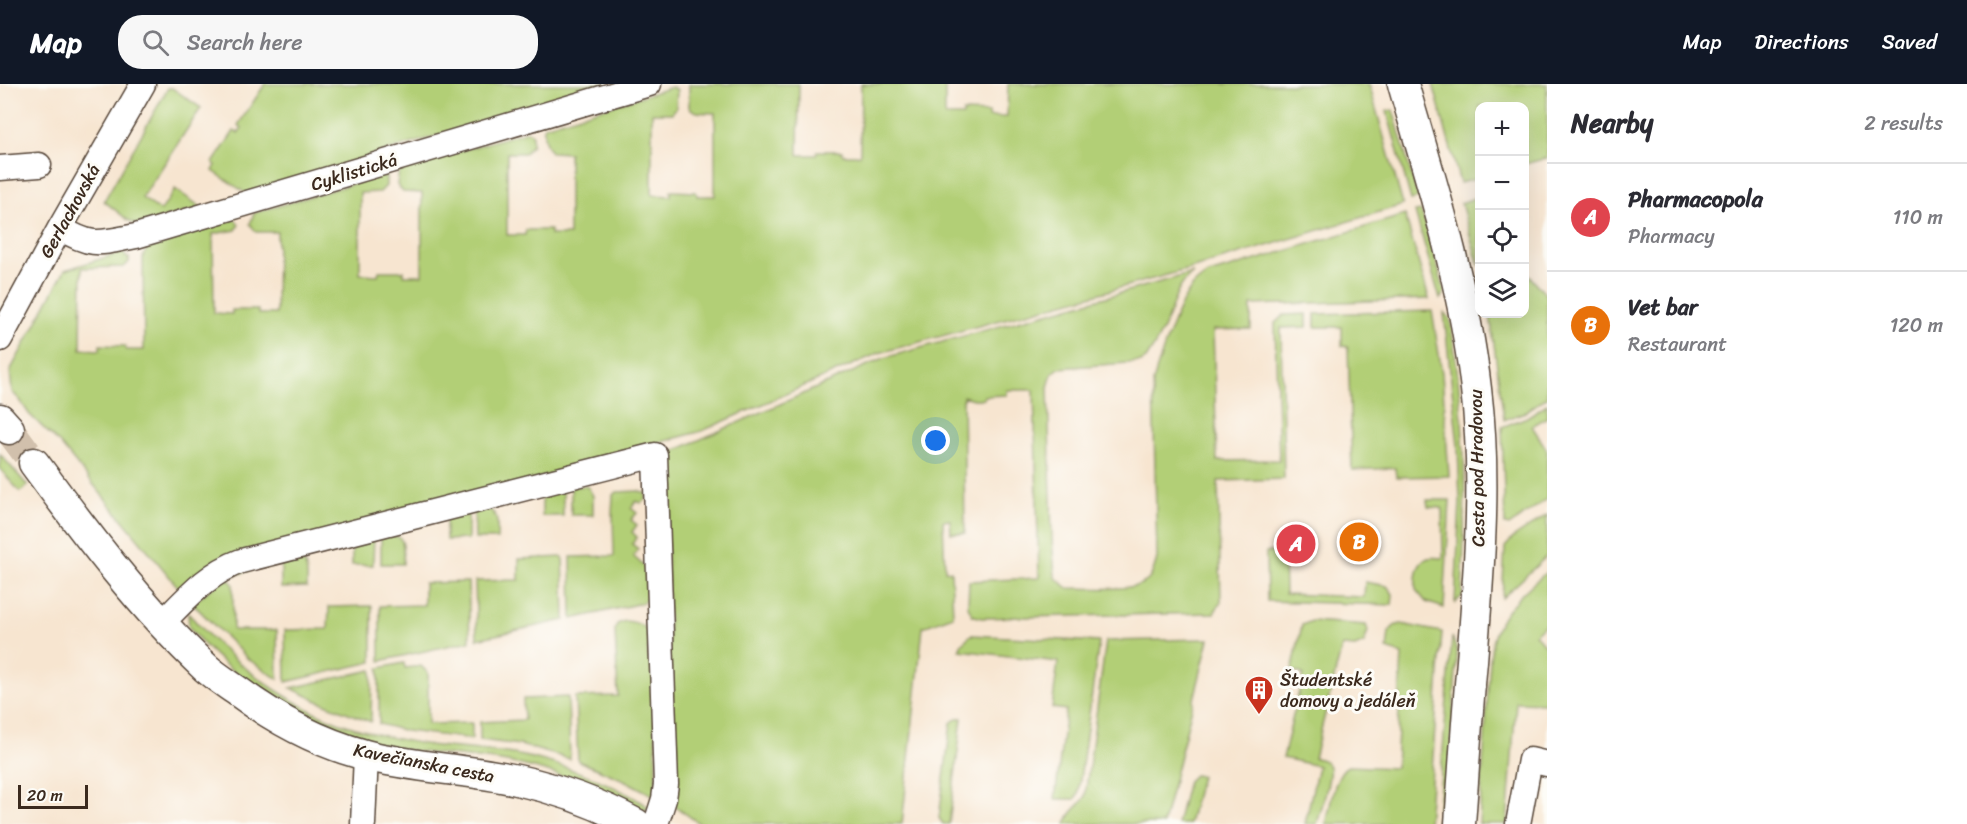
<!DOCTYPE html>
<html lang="en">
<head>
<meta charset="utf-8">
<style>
	:root { --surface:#fff; --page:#f7f7f7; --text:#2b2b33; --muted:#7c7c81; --line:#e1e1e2; --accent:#111827 }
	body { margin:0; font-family:Sriracha,sans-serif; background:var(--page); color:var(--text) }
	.controls { position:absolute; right:18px; top:18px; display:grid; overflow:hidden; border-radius:12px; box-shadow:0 6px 24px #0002 }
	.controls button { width:54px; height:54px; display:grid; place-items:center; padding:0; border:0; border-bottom:2px solid var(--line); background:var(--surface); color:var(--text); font:30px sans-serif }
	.scale { position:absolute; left:18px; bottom:15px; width:70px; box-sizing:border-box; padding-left:6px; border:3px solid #3b2a1e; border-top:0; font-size:16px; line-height:21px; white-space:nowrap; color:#3b2a1e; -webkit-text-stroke:4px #fdfcf7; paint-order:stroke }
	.you { position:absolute; left:936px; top:357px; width:21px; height:21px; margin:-15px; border:4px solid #fff; border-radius:50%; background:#1a73e8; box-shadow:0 0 0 9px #1a73e833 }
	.badge { display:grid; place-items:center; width:39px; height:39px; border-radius:50%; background:var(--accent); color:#fff; font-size:20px; font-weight:700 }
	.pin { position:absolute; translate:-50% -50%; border:3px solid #fff; box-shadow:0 2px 6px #0006 }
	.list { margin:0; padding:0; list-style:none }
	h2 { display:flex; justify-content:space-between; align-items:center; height:78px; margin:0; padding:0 24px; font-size:26px }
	h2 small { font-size:20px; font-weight:400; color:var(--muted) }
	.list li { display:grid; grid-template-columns:39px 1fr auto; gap:18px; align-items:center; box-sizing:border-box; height:108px; padding:0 24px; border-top:2px solid var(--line) }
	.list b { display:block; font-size:22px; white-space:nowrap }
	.list p { margin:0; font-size:20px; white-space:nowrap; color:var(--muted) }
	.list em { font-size:20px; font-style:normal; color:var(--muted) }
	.icon { flex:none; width:33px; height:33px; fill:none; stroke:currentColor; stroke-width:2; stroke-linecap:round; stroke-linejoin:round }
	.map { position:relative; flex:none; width:1547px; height:740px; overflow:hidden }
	header { display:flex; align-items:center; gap:36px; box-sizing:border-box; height:84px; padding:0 30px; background:var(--accent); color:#fff }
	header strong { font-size:28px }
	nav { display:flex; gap:33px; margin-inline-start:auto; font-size:21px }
	.search { width:420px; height:54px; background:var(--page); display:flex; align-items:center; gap:15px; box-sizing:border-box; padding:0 21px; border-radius:24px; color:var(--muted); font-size:22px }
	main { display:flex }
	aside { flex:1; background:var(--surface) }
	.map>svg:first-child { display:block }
</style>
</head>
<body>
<header>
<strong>Map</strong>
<div class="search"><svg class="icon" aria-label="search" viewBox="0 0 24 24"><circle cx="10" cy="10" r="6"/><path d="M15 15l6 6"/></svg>Search here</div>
<nav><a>Map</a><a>Directions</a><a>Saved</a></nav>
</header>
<main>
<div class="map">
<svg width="1547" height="740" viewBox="0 0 1547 740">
	<rect width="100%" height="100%" fill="#fdfcf7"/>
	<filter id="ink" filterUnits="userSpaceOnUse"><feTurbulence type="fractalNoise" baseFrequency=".0167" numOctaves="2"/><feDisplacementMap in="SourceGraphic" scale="12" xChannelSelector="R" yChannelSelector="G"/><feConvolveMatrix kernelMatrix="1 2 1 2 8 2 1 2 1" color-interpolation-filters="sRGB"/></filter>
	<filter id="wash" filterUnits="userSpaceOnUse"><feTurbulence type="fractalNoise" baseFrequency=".008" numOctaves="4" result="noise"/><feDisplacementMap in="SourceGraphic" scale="24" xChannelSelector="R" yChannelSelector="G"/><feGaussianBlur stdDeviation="1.35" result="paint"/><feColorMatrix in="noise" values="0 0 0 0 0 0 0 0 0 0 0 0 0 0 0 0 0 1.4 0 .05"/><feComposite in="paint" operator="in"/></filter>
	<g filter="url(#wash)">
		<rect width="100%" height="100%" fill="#f7e5d0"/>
		<path fill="#b2cf76" stroke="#767c4a" stroke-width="1.5" d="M265 0H606L247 110 213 87 216 81 213 79 234 47 238 49 242 44 238 41Z
			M689 0H799L798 71H816L817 67H842L843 71H860L861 0H945V32H963V28L989 29V33H1007L1008 0H1369L1403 121 1193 184 879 269 702 347 592 377 182 508 60 360 29 330 20 316 12 308 10 287 65 186 123 168 127 174H129V178L124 183 82 184 81 265 100 266V261L125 262 126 266H144L143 174 148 161 235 135 239 140 236 146 213 150 214 229 232 230V226H258V230H276L277 148H256L250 140 254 129 382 91 386 93V102L380 108 360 109V190L378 191 379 187H404V191H422V109L403 108 397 101 399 85 528 47 532 50V61L525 69H507V151H525L526 146H550V151H569V69L551 68C544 60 543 52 544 42L672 3 677 6 676 24 672 29H652V111L671 112V107L696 108 697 112H715V29C705 28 696 31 689 23Z
			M1433 0H1547V74L1525 80 1524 22H1480L1479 94 1460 99Z
			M168 4H172L201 24 142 114 161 127 175 105 202 124 137 141 128 136 104 117Z
			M1393 26 1418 114 1411 116 1387 27Z
			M1479 112H1480L1479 182 1461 119Z
			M1421 127 1445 208 1440 215 1415 128Z
			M1405 131 1429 215 1251 221V245L1213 246 1217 377 1279 376 1275 239 1284 231 1307 230V243L1281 244 1284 395 1218 397 1221 518 1214 529 981 534 972 531 968 522 969 497 1039 494 1034 306H1007V311L984 312V315H973L963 312 965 449H951L950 436 943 437 945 486 951 487 953 532 923 543 902 740H700L672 720 665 371 884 274 1193 189C1175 204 1175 218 1166 238 1161 251 1154 263 1146 275L1141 278 1059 284 1052 290 1048 303 1052 455 1055 493 1068 504C1086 504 1136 508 1148 496 1153 491 1155 481 1157 474L1153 298C1160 274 1177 221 1192 203 1196 198 1202 194 1206 191Z
			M1525 187 1547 212V313L1525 328 1504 336 1490 230H1524Z
			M1432 227 1442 289 1449 392 1396 393 1395 384 1352 386 1348 263 1342 262V243H1315V230Z
			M1444 229 1450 234C1456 274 1461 314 1463 354 1466 406 1464 459 1462 512L1455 519 1460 417 1458 362Z
			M1547 320V333L1532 342 1547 366V415L1509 442 1505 441 1502 343 1527 333Z
			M0 370 28 402 20 408 0 385Z
			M584 402 588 403 593 412V431H571V403Z
			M563 403V432H542V411Z
			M639 407 646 409V415L641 419 636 417 631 424 637 429 631 436 637 441 632 448 637 453 632 460 638 465 633 472 647 485 648 513 642 519 572 535 571 473 614 472 613 431H612L613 411 617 408Z
			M1427 416H1450L1444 524 1426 518 1416 506C1415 496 1416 478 1428 474 1432 473 1439 474 1443 474L1442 424 1428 423Z
			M488 425C500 430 497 444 497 455H475L474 426Z
			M468 426V455L446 456V434Z
			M1547 431V472L1502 514 1505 463 1514 453Z
			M374 451 373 481H352V459Z
			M381 451C407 450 403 457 403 480H381Z
			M1284 467 1285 510 1364 513 1365 498 1387 502 1393 510 1392 521 1267 517 1266 468Z
			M563 473 565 536 477 555 475 497 519 496V475Z
			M298 474C309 479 307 493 307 503L281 504V475Z
			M1547 488V539L1535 550 1547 564V619L1516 618 1507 740H1479L1490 576C1491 566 1492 553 1497 544 1507 522 1529 502 1547 488Z
			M227 493 233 500V546H277L278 595 248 575 192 519Z
			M468 498 470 557 380 577V522L424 521V499Z
			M372 522V578L286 598 285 546 328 545 329 523Z
			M188 529C222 568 265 603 312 627 348 645 390 654 429 661 452 664 474 665 497 668 543 672 612 697 650 724L641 727C597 704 551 685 501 677 459 671 416 670 375 659 308 641 232 598 189 543Z
			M625 537C643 538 650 546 655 563H648V573H655L656 713 624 696 578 677 575 613 618 612 615 546 617 540Z
			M1312 537 1366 541 1368 547 1364 559 1355 563 1342 562 1314 674C1320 675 1327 676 1329 683 1332 692 1320 729 1317 740H1305L1318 682 1283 674 1303 590 1292 587 1302 541Z
			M1401 540 1442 548 1428 740H1326C1330 725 1334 688 1348 682L1396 684 1402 570 1387 565 1389 548 1394 542Z
			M971 551 1099 558 1078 710 1075 715H1055L1066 626 1052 624 1058 578 959 566 962 559Z
			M1452 553 1457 566V573L1445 740H1437Z
			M1209 555 1163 740H1066C1069 727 1079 724 1085 713L1106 557Z
			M404 579 405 584 421 582 428 589V640L472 639V655L406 647 379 640V584Z
			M372 586 371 638 318 617 291 604Z
			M568 613 570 675 520 661 480 656V638L524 636 523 615Z
			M957 634H962L949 740H943L939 734 951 639Z
			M1194 691 1201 692 1189 740H1177L1188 697Z"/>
	</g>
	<g filter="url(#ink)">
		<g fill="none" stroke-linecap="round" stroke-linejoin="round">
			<path stroke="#d1c0ac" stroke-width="30" stroke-dasharray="30 15" stroke-linecap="butt" d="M9 345 34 379"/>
			<g stroke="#574639" stroke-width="27">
				<path id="minor" d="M0 84 39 81
					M60 144C93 164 100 159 136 152L649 0
					M0 255 60 144 143 0
					M163 538C188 513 207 490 241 477L655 371 666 700 664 715 656 740
					M363 740 366 671
					M1518 740 1530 676 1547 680"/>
			</g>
			<g stroke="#574639" stroke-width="33">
				<path id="tertiary" d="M1403 0C1432 100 1464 200 1476 305 1487 394 1479 487 1472 577 1467 631 1464 686 1460 740
					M0 335 9 345
					M34 379C87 451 141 523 206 584 215 592 226 599 236 606 275 635 317 658 365 671 415 684 467 685 517 696 559 705 599 720 636 740"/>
			</g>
			<use href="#minor" stroke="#fff" stroke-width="24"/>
			<use href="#tertiary" stroke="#fff" stroke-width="30"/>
		</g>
	</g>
	<defs>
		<g id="building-pin" transform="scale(1.5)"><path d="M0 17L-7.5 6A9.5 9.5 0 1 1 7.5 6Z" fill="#c8321e" stroke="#fdfcf7"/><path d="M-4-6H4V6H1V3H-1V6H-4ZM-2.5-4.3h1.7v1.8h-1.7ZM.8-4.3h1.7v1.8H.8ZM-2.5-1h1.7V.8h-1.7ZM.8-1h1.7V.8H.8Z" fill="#fff"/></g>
	</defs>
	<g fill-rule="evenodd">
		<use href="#building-pin" x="1259" y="606"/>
	</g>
	<g text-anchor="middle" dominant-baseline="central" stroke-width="6" stroke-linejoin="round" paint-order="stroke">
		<g font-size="18" fill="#3b2a1e" stroke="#fdfcf7">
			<text transform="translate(354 88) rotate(-17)">Cyklistická</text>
			<text transform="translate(70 127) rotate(-61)">Gerlachovská</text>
			<text transform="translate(1477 384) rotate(-91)">Cesta pod Hradovou</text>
			<text transform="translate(424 679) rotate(11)">Kavečianska cesta</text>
		</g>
		<g font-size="18" fill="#3b2a1e" stroke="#fdfcf7" text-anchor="start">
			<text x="1280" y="596">Študentské<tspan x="1280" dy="21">domovy a jedáleň</tspan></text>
		</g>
	</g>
</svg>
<div class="controls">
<button>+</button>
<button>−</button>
<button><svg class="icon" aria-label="locate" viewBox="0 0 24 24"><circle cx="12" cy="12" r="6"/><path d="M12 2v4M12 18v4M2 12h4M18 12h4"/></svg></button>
<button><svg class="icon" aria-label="layers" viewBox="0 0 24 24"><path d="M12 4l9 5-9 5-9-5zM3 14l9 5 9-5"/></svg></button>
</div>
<div class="scale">20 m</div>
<div class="you"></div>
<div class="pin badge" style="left:1296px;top:460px;background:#e0444e">A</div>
<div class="pin badge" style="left:1359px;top:458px;background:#e8710a">B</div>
</div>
<aside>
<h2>Nearby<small>2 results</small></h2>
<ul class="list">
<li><span class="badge" style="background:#e0444e">A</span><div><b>Pharmacopola</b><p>Pharmacy</p></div><em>110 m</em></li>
<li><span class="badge" style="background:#e8710a">B</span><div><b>Vet bar</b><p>Restaurant</p></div><em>120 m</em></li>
</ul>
</aside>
</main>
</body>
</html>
